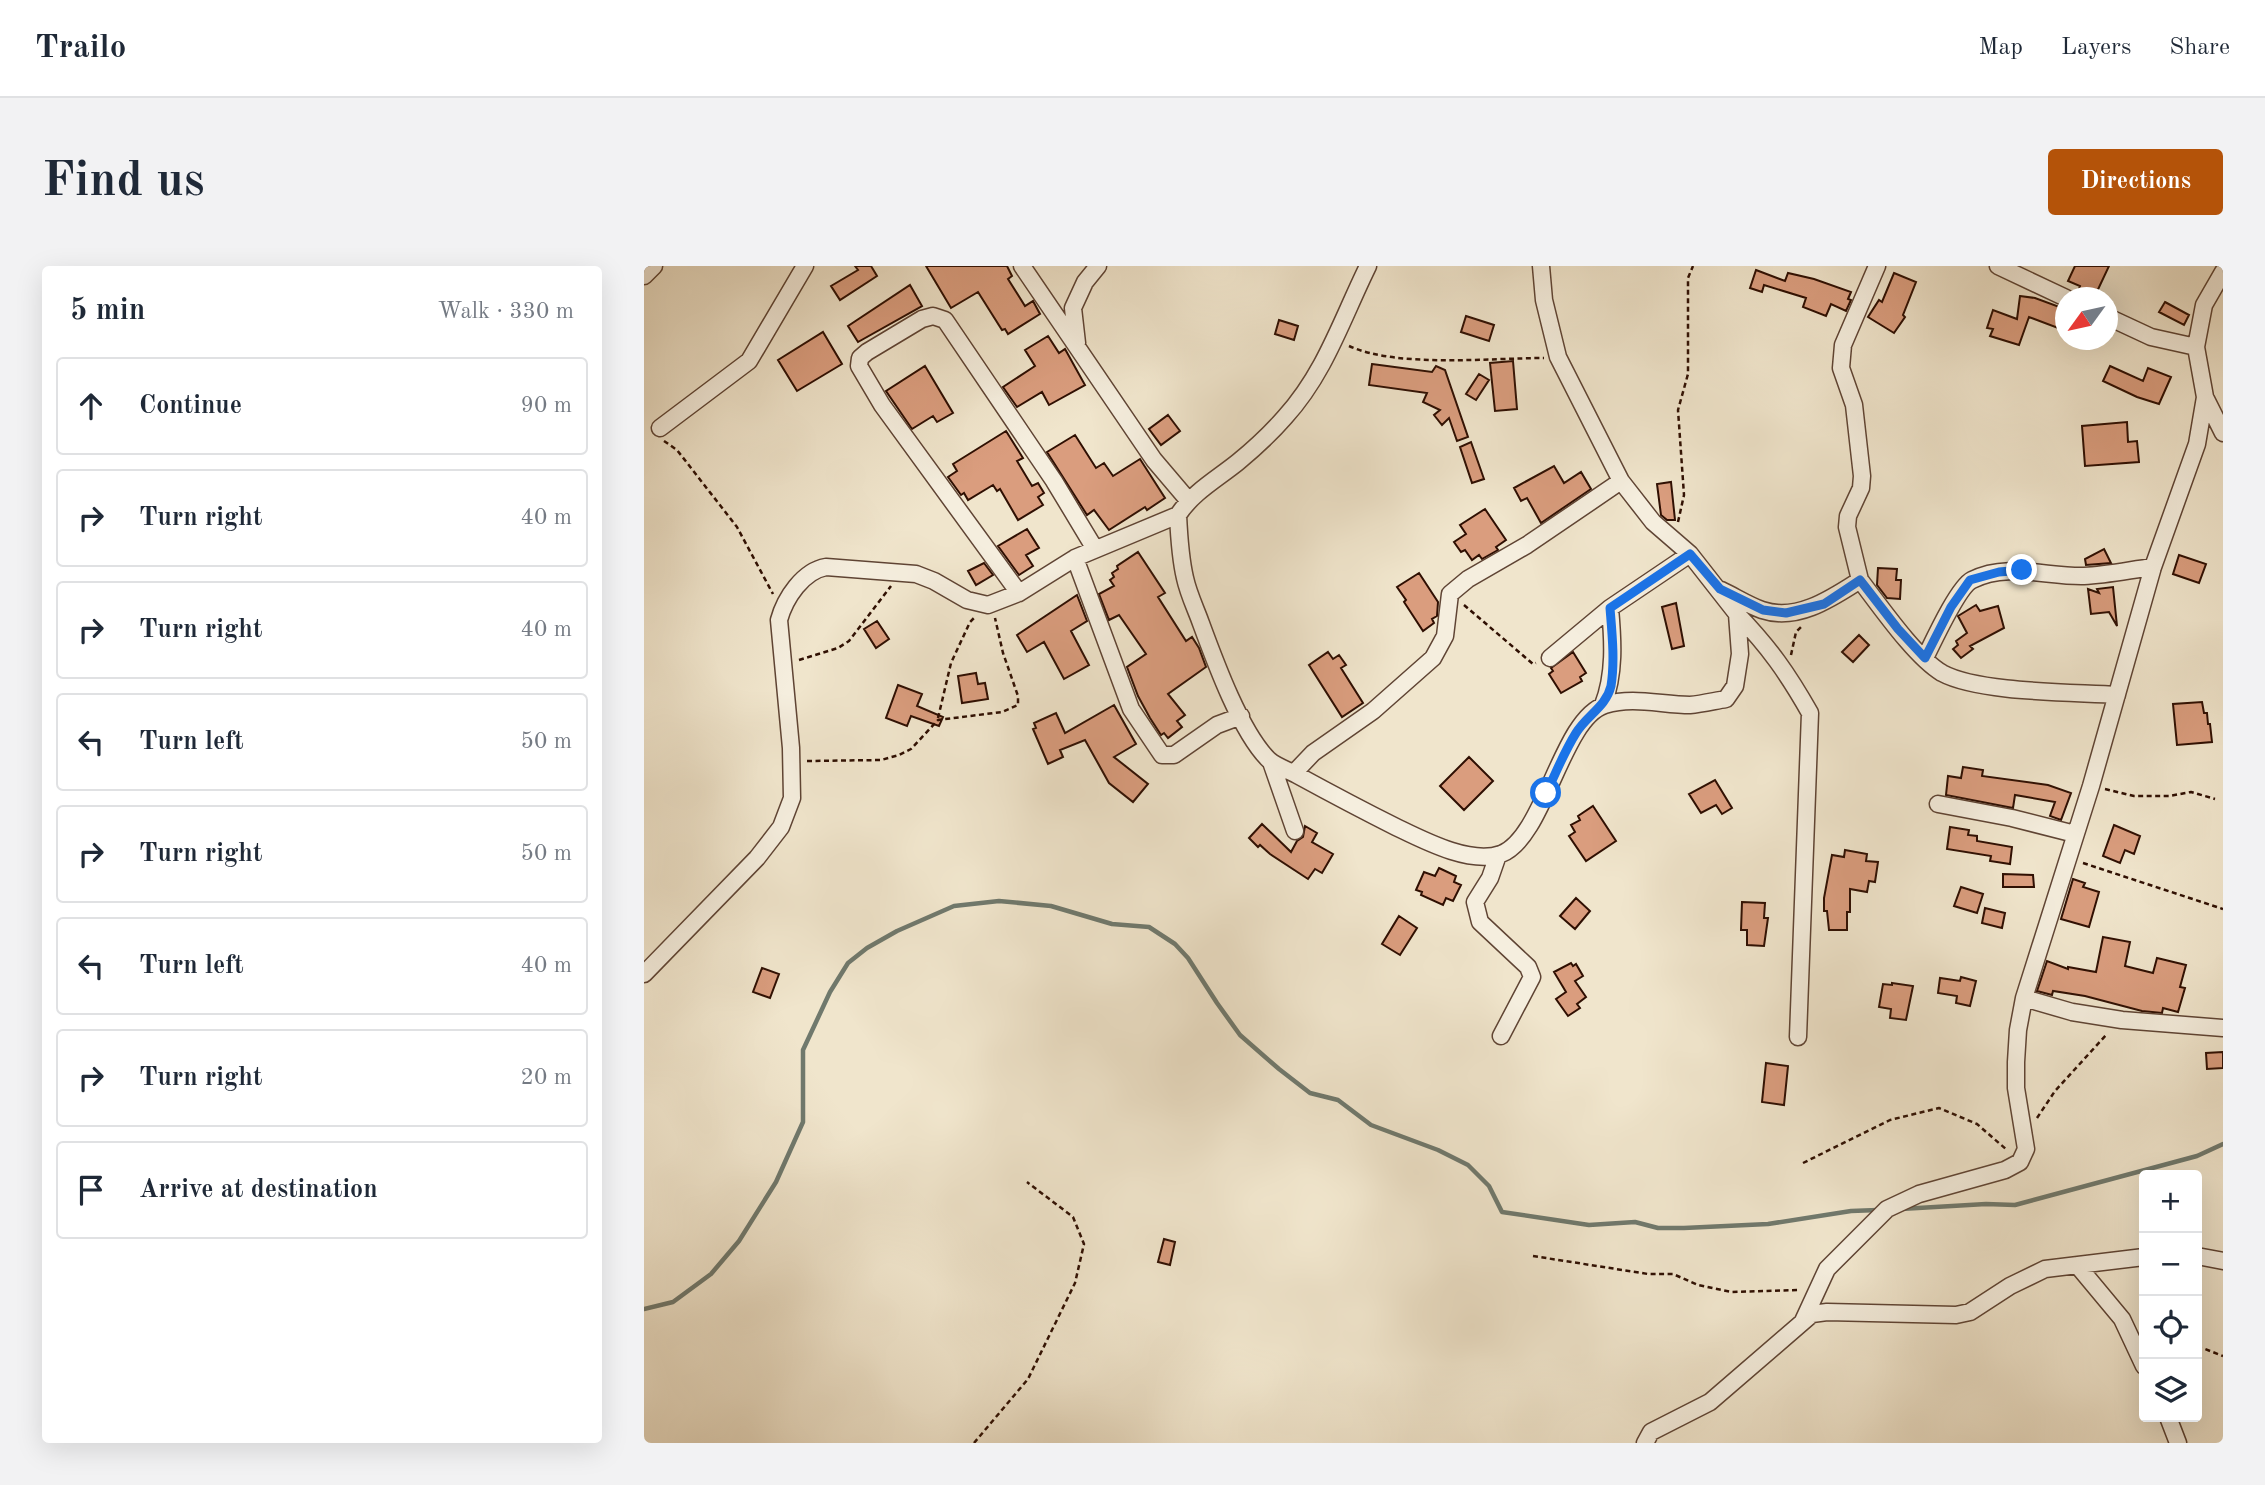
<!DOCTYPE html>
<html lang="en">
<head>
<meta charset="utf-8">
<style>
	:root { --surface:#fff; --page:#f2f2f3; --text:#1f2937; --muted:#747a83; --line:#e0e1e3; --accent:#b45309 }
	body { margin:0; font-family:"Old Standard TT",serif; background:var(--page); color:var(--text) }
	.controls { position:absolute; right:21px; bottom:21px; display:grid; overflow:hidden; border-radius:7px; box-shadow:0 7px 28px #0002 }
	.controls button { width:63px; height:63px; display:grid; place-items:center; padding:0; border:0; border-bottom:2px solid var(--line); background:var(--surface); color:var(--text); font:35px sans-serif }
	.compass { position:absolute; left:1411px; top:21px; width:63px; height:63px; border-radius:50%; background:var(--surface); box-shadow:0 7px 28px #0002; rotate:237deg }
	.stop { position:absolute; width:21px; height:21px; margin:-16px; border:5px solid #1a73e8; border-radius:50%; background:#fff }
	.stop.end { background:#1a73e8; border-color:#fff; box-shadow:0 2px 7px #0008 }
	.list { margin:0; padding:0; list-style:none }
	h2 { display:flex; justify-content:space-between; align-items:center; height:91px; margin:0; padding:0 28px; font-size:30px }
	h2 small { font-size:23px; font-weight:400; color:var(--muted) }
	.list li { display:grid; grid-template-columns:46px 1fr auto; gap:21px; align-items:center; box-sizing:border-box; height:98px; margin:0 14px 14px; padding:0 14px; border:2px solid var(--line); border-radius:7px }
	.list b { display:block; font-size:26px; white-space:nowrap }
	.list em { font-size:23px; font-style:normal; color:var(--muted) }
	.icon { flex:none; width:38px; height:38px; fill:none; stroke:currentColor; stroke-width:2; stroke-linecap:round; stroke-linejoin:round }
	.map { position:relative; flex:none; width:1579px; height:1177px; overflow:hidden; border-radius:7px }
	header { display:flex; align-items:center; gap:42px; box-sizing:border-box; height:98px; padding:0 35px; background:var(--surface); border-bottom:2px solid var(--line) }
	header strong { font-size:33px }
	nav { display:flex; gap:38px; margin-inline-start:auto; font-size:24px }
	.intro { display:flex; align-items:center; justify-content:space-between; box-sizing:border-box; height:168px; padding:0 42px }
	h1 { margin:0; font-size:49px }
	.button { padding:18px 32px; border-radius:7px; background:var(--accent); color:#fff; font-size:24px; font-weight:700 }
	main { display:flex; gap:42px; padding:0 42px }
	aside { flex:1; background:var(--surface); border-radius:7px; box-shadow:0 7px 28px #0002 }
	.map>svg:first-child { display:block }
</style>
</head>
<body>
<header>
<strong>Trailo</strong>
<nav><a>Map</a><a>Layers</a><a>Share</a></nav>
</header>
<div class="intro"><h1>Find us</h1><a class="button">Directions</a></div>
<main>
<aside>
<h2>5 min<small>Walk · 330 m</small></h2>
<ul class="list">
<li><svg class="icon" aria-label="ahead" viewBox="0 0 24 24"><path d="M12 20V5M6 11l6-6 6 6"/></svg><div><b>Continue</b></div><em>90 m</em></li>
<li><svg class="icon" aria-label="right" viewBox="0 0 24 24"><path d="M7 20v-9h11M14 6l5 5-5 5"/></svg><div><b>Turn right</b></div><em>40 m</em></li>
<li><svg class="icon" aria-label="right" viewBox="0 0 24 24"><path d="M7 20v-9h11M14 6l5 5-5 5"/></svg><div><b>Turn right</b></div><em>40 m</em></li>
<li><svg class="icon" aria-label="left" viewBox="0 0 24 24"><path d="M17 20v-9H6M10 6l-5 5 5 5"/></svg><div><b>Turn left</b></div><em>50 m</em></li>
<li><svg class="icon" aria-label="right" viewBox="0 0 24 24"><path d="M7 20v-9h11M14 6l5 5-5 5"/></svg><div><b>Turn right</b></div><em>50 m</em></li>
<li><svg class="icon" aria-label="left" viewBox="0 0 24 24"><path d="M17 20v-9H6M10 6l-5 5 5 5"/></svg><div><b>Turn left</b></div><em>40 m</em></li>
<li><svg class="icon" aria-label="right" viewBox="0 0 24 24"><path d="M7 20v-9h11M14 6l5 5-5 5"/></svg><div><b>Turn right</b></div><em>20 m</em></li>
<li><svg class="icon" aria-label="arrive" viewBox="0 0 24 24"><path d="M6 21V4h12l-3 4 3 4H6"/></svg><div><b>Arrive at destination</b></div></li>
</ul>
</aside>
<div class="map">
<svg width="1579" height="1177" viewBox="0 0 1579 1177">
	<rect width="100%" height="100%" fill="#f0e5cc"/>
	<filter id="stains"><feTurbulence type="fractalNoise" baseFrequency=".00286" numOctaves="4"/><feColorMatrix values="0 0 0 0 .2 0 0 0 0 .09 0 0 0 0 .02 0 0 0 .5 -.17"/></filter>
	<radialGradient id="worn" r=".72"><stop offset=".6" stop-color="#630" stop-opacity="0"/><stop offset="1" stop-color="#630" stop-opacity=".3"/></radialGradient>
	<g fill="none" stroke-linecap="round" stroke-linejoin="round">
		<path stroke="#70796d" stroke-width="4.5" d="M1257 943 1342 938 1371 939 1553 890 1579 878
			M0 1043 29 1036 67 1008 95 975 132 916 159 856V784L186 726 204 697 223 682 253 665 310 640 355 635 407 640 468 658 505 661 531 678 544 692 573 737 596 769 635 803 666 827 694 834 727 859 794 884 824 899 845 920 858 946 945 959 991 956 1014 962H1040L1124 958 1207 945 1234 944"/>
	</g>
	<path fill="#da9d7e" stroke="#2f0f02" stroke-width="2" d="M211 0H227L233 10 196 34 187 20 214 4Z
		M282 0H363L368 10 364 13 381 40 389 35 396 48 364 68 361 63 358 64 334 26 307 42Z
		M1431 0H1465L1450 32H1432L1436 20 1424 15Z
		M1112 4 1141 15 1144 7 1170 13 1207 26 1204 33 1207 34 1202 45 1187 38 1182 50 1159 41 1162 32 1120 19 1118 26 1106 22Z
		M1250 7 1272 16 1259 49 1261 51 1250 67 1224 51 1235 34 1238 36Z
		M266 19 278 40 214 76 204 60Z
		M1376 30 1391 32 1421 43 1414 62 1385 51 1375 79 1346 70 1349 63 1343 62 1349 44 1373 53Z
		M1521 36 1545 49 1540 59 1515 46Z
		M822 50 850 59 845 75 817 66Z
		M635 54 654 60 650 74 631 68Z
		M179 66 198 98 153 125 134 94Z
		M404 70 415 87 421 83 441 119 405 139 398 126 373 141 359 121 391 100 381 84Z
		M869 95 873 143 851 145 846 97Z
		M728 98 788 106 792 100 801 104 824 171 813 175 805 152 798 159 790 149 796 144 779 136 783 127 725 119Z
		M281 100 309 147 293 156 289 150 268 163 242 125Z
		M1466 100 1499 115 1504 102 1527 111 1515 138 1493 131 1459 115Z
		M835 108 845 114 832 134 822 128Z
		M524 149 536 165 517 179 505 163Z
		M1483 156 1484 176 1493 175 1495 196 1441 200 1438 160Z
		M362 165 379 192 373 195 388 220 394 217 400 227 394 231 399 239 374 254 356 223 353 225 349 219 324 234 320 227 317 229 304 211 313 205 309 198Z
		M431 169 452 202 460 197 469 210 496 193 521 232 503 244 501 241 465 264 450 244 443 249 403 186Z
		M827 176 840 213 828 217 816 181Z
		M910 200 920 217 937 206 947 223 897 257 883 232 877 235 870 222Z
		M1027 216 1031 254H1023L1017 249 1013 218Z
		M841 243 862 274 852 281 854 284 838 293 835 289 828 294 821 284 817 286 810 276 822 268 816 259Z
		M383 263 395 282 382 289 389 300 375 309 354 280Z
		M1460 283 1467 297 1442 299 1441 293Z
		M494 286 521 327 514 331 542 375 548 371 555 382 562 401 524 428 541 449 533 455 538 461 524 472 520 467 517 469 506 452 494 430 483 401 502 388 475 349 465 354 455 328 470 320 466 314 470 311 468 307 474 303 473 300Z
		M1535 289 1562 298 1555 317 1529 308Z
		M340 297 349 309 332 319 324 305Z
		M1234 302 1253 303 1252 314H1257L1256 333 1243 332 1233 319Z
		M775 307 794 336 793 350 788 353 790 357 779 365 760 336 762 334 753 321Z
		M1469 321 1473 360 1465 346 1447 348 1444 323 1455 327 1453 323Z
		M433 329 443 355 427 365 445 399 420 413 400 376 383 386 373 369Z
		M1032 337 1040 380 1028 383 1018 341Z
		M1332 339 1336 345 1354 340 1360 362 1326 380 1329 383 1317 392 1309 383 1314 379 1312 375 1323 367 1314 350Z
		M233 355 245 373 232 382 220 363Z
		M1215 369 1225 379 1209 396 1198 386Z
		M684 386 689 393 695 389 702 399 697 402 719 437 698 451 665 399Z
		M929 386 942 407 936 411 938 415 917 427 905 408 909 405 907 402Z
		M332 407 334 418 341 417 344 433 318 437 314 410Z
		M254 419 278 428 273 440 299 451 295 460 267 450 263 460 242 452Z
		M1558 436 1560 447H1563L1564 458H1566L1568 476 1533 479 1529 438Z
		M470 439 492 478 470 491 504 518 489 536 465 517 441 474 416 484 419 491 404 498 389 463 392 462 390 457 412 447 421 467Z
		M825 491 849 515 820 544 796 520Z
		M1319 501 1339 504 1338 510 1404 519 1427 527 1417 554 1406 550 1411 536 1371 529 1369 542 1302 529 1304 510 1317 512Z
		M1071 514 1088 542 1078 548 1072 539 1057 547 1045 528Z
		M949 540 972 575 942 595 925 570 931 566 927 559 936 554 934 550Z
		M618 558 647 586 653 575 659 571 661 560 673 567 668 576 689 588 678 607 671 603 664 613 626 588 616 579 614 581 605 572Z
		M1470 559 1496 570 1490 588 1481 584 1476 597 1459 590Z
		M1306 561 1325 564 1324 569 1333 570V575L1368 581 1366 598 1346 595 1347 590 1303 583Z
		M1201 584 1223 588 1222 595 1234 596 1231 616 1225 615 1223 626 1206 623V646H1203V664H1185L1183 645H1180V632L1188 589 1200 591Z
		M795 602 812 610 810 616 817 619 809 635 802 632 799 639 777 629 778 626 772 624 780 606 791 610Z
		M1359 608 1389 609 1390 621H1359Z
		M1429 613 1441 617 1439 621 1455 626 1445 661 1417 653Z
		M1317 621 1339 628 1333 647 1310 640Z
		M932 632 946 645 931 663 916 650Z
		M1098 636 1121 637 1120 652H1124L1120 680 1103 679V664H1097Z
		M1341 642 1361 647 1358 662 1338 657Z
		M755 650 773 662 756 689 738 678Z
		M1459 671 1486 676 1481 700 1509 707 1513 692 1542 699 1536 721 1541 722 1534 746 1519 742 1518 747 1498 745 1441 730 1409 725 1408 729 1393 725 1403 695 1424 703V701L1452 706Z
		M927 697 929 700 932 698 939 710 931 715 942 731 933 738 936 742 924 750 912 733 922 726 910 706Z
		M118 702 135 708 126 732 109 726Z
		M1317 711 1332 715 1326 740 1312 737 1313 730 1294 727 1296 712 1316 715Z
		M1248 717 1269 720 1262 754 1246 752 1247 743 1235 741 1239 718 1248 719Z
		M1579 786V802L1563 803 1562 787Z
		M1122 797 1144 800 1140 839 1118 836Z
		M520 973 531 976 526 999 514 996Z"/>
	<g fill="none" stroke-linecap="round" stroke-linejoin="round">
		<g stroke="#5f4434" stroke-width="19">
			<path id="minor" d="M378 0 510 194 544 234
				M1354 0 1422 32
				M0 10 10 0
				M1464 51 1507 71 1552 81
				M433 77 429 42 441 16 454 0
				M1561 131 1579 167
				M16 162 105 95 161 0
				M534 249C535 270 536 291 541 312 544 326 550 339 555 352 569 390 596 466 625 494 633 501 644 504 653 509 686 527 718 544 752 561 779 574 826 599 857 588 901 571 917 453 961 439 988 430 1018 439 1046 439 1058 438 1070 435 1082 433L1091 420 1096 388 1093 348 1046 288 1009 256 977 215 914 91 900 34 897 0
				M431 292 487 443 518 489H530L573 459 597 450
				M1216 314C1236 340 1271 391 1298 407 1335 427 1429 426 1473 429
				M1077 324C1090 330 1104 339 1118 344 1153 356 1188 332 1216 314L1203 261 1204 250 1217 222 1218 210 1210 139 1197 102 1199 79 1233 0
				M375 327 238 139 215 100 216 92 223 86 278 53 289 50 301 54 410 215 451 283
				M1093 348C1125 381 1144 408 1166 447L1154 771
				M906 392 966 342
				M1281 392C1289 376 1314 321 1328 314 1363 296 1403 311 1440 310 1463 309 1486 304 1509 301
				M959 439C971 408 969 375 966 342L1046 288
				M627 496 651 565
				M650 507 669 487 729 445 789 392 801 370 806 328 824 313 883 279 977 215
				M1294 538 1368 552 1431 568
				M854 589 846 612 831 636 836 656 884 701 888 711 857 770
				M0 708 113 592 137 561 148 532 147 482 135 354C141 332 159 305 182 301L272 308 290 315 323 334 344 339 375 327 431 292 534 249C549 226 573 213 594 196 611 182 627 167 641 151 681 107 698 53 724 0
				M1380 732 1428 746 1478 754 1579 762
				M1553 990 1579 995
				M1433 999 1478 1053 1500 1100
				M1159 1055 1183 1003 1243 943 1275 928 1361 904 1376 896 1382 883 1372 822V796L1374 764 1380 732 1447 520 1509 301 1553 178 1561 131 1552 81 1560 39 1579 6
				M1524 1151 1534 1177
				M1001 1177 1007 1166 1066 1136 1168 1048 1183 1046 1312 1049 1326 1046 1366 1020 1401 1003 1500 991"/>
		</g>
		<path stroke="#2f0f02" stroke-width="2.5" stroke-dasharray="5 3.5" stroke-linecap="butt" d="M705 80C753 102 846 92 900 92
			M20 175 33 184 93 261 129 328
			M1034 256 1040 229 1034 144 1044 108V12L1049 0
			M820 339 889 398 892 397
			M1147 389 1152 366 1158 360
			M155 394 194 382 205 375 247 320
			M294 452 307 397 326 356 331 351
			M163 495 237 494 255 489 267 483 294 454 358 446 374 439V430L359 387 351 352
			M1461 523 1490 530H1525L1547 526 1571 533
			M1439 597 1579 643
			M1393 852 1411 825 1463 768
			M1159 897 1246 854 1295 842 1333 858 1363 884
			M889 990 1004 1008H1029L1054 1019 1087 1026 1156 1024
			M1553 1082 1561 1083 1579 1090
			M330 1177 384 1113 431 1017 440 978 429 951 383 916"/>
		<use href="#minor" stroke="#f5eede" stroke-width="16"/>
	</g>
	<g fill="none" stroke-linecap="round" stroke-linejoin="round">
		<path stroke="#1a73e8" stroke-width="9" d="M902 527C912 507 920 486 932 467 943 449 962 441 967 420 971 395 968 367 966 342L1046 288 1076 323 1119 344 1142 347 1180 338 1216 314 1254 363 1281 392 1307 341 1326 314 1355 306 1378 304"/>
	</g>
	<rect width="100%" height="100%" filter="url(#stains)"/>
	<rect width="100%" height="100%" fill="url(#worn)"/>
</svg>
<div class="controls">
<button>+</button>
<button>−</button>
<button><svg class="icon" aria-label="locate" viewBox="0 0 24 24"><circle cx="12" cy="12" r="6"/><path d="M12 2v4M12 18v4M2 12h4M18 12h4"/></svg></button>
<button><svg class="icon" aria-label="layers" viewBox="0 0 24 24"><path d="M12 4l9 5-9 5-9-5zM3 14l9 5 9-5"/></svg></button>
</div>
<svg class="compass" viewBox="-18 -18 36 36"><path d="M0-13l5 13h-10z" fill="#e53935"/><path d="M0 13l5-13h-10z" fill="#747a83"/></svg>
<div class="stop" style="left:902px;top:527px"></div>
<div class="stop end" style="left:1378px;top:304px"></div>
</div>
</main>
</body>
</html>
